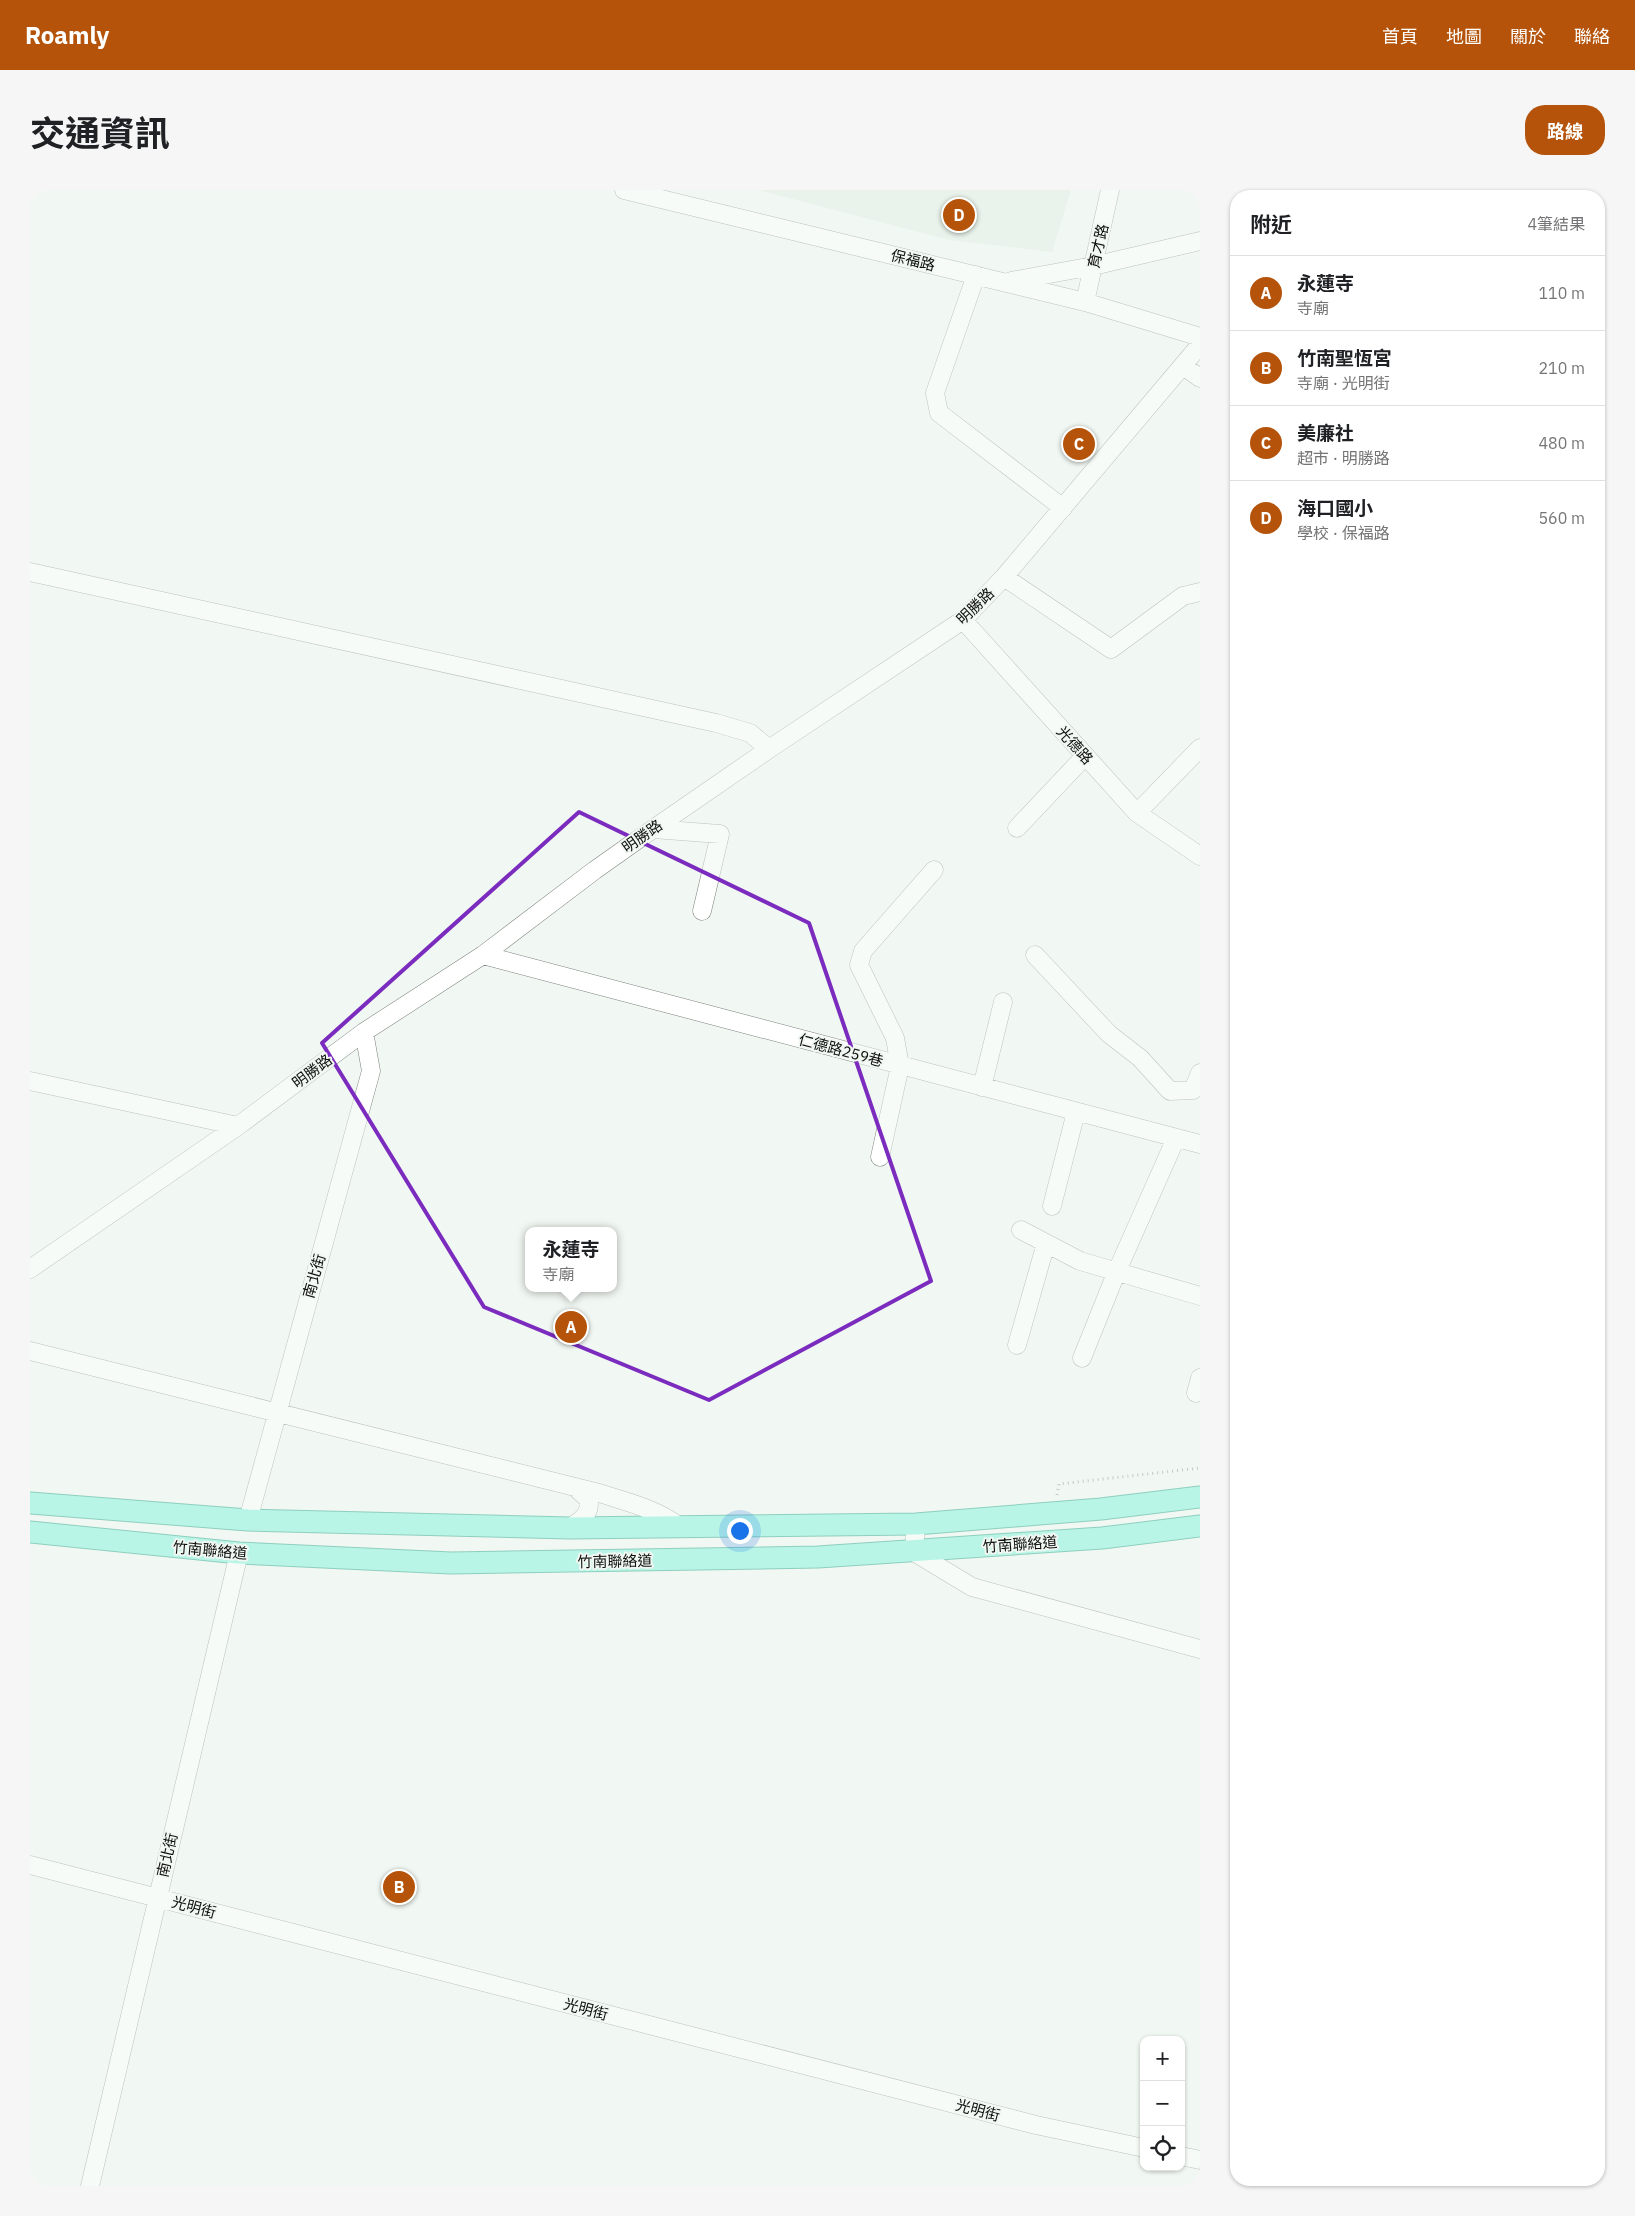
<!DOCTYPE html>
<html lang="zh-TW">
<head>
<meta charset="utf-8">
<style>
	:root { --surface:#fff; --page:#f6f6f6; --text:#202124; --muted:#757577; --line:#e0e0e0; --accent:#b45309 }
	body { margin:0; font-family:"IBM Plex Sans","Noto Sans TC",sans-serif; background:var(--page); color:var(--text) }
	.controls { position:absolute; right:15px; bottom:15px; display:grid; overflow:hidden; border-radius:10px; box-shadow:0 1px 4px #0004 }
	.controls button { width:45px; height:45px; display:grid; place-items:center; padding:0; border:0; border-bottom:1px solid var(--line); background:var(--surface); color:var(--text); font:25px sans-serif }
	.you { position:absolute; left:709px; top:1340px; width:18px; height:18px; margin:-12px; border:4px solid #fff; border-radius:50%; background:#1a73e8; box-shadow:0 0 0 8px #1a73e833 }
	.badge { display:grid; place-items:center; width:32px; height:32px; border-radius:50%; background:var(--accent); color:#fff; font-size:16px; font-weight:700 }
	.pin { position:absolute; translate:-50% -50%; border:2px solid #fff; box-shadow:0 1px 5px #0006 }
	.popup { position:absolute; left:495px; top:1037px; width:92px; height:65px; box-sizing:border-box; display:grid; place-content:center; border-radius:10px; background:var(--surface); filter:drop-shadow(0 1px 4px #0005); font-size:16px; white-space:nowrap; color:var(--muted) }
	.popup b { font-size:19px; color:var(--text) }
	.popup::after { content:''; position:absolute; left:50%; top:100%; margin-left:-10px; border:10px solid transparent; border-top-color:var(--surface) }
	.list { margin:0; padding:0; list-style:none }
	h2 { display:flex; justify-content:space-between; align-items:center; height:65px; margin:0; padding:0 20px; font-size:21px }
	h2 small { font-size:16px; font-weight:400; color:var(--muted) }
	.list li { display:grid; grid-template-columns:32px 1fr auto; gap:15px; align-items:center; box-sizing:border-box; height:75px; padding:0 20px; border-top:1px solid var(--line) }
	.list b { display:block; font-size:19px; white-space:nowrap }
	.list p { margin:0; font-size:16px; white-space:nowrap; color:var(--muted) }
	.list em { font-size:16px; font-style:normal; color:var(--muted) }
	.icon { flex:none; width:28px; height:28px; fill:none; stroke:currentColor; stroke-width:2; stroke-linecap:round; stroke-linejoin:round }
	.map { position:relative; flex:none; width:1170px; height:1996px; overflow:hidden; border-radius:20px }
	header { display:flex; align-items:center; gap:30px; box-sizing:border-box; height:70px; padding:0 25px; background:var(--accent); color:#fff }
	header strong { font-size:24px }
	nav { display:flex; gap:28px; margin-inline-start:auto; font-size:18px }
	.intro { display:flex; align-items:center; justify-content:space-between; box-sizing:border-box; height:120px; padding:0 30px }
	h1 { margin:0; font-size:35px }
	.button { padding:12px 22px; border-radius:20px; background:var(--accent); color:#fff; font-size:18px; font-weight:700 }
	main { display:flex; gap:30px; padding:0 30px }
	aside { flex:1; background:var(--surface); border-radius:20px; box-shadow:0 1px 4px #0004 }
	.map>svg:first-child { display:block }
</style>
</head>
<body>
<header>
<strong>Roamly</strong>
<nav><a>首頁</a><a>地圖</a><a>關於</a><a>聯絡</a></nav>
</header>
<div class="intro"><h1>交通資訊</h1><a class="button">路線</a></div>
<main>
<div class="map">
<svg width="1170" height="1996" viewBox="0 0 1170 1996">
	<rect width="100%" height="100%" fill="#f1f7f2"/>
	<path fill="#e1eee3" d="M728 0H1041L1022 62 919 50Z"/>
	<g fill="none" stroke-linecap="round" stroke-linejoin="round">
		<g stroke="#7e837f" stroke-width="19">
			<path id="minor" d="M594 0 1055 112 1170 147
				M946 85 905 203 909 223 1033 318
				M981 91 1063 76 1170 51
				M1055 112 1080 0
				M1153 176 1170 188
				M0 382 686 533 720 543 739 559
				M974 387 1081 459 1153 406 1170 402
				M933 430 1107 623 1170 666
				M1107 623 1170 558
				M987 638 1055 566
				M623 639 690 644 672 721
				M453 765 1170 954
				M1005 765 1079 844 1110 868 1140 901 1163 900 1170 883
				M0 891 208 936
				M952 897 973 812
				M850 967 870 876 865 848 829 775 833 761 904 680
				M1022 1016 1046 922
				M991 1040 1050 1071 1170 1106
				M0 1079 208 936 334 842 453 765 565 680 623 639 739 559 933 430 974 387 1170 155
				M987 1155 1016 1053
				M0 1161 569 1303C597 1312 627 1319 650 1337
				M1052 1168 1087 1081 1146 948
				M1166 1203 1170 1188
				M218 1330 341 881 334 842
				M886 1334 884 1362 942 1397 1170 1459
				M540 1338C552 1329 560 1325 559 1310L546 1298
				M0 1675 1006 1935 1114 1958
				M1151 1966 1170 1970
				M60 1996 209 1363"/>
		</g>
		<g stroke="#169d7f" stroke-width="23">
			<path id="major" d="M0 1313 218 1330 540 1338 886 1334 1071 1319 1170 1307
				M0 1342 209 1363 421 1373 788 1367 1072 1348 1170 1336"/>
		</g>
		<path stroke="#8e928e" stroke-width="3" stroke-dasharray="1 4" stroke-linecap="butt" d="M1027 1305 1029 1294 1170 1278"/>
		<use href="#minor" stroke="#fff" stroke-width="18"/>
		<use href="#major" stroke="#76f2d7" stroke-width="21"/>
	</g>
	<path d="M0 0H1170V1996H0ZM549 622 779 733 901 1091 679 1210 454 1117 292 853Z" fill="#f1f7f2" fill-opacity=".55" fill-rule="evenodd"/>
	<path fill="none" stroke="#7b2cbf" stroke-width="4" stroke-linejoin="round" d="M549 622 779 733 901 1091 679 1210 454 1117 292 853Z"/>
	<g text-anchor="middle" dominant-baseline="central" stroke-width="4" stroke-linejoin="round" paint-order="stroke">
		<g font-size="15" fill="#0e100e" stroke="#f1f7f2">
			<text transform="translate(1068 56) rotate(-77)">育才路</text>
			<text transform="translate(883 70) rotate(14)">保福路</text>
			<text transform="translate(945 416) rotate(-44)">明勝路</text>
			<text transform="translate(1045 555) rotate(48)">光德路</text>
			<text transform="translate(612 646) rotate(-35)">明勝路</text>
			<text transform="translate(811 860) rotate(15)">仁德路259巷</text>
			<text transform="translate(282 881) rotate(-37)">明勝路</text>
			<text transform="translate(284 1086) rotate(-74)">南北街</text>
			<text transform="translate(990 1354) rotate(-4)">竹南聯絡道</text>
			<text transform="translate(180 1360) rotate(5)">竹南聯絡道</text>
			<text transform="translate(585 1371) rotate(-1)">竹南聯絡道</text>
			<text transform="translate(137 1665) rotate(-77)">南北街</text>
			<text transform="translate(164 1717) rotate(15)">光明街</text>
			<text transform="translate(556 1819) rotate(15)">光明街</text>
			<text transform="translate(948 1920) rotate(15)">光明街</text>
		</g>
	</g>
</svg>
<div class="controls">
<button>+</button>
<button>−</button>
<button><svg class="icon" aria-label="locate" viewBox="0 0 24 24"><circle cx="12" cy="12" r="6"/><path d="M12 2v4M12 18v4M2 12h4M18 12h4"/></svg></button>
</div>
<div class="you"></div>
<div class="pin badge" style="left:541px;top:1137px">A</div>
<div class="popup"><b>永蓮寺</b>寺廟</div>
<div class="pin badge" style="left:369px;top:1697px">B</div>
<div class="pin badge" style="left:1049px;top:254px">C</div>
<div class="pin badge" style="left:929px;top:25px">D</div>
</div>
<aside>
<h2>附近<small>4筆結果</small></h2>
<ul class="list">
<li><span class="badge">A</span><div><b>永蓮寺</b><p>寺廟</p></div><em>110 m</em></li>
<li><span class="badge">B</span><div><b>竹南聖恆宮</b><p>寺廟 · 光明街</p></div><em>210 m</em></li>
<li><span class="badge">C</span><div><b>美廉社</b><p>超市 · 明勝路</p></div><em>480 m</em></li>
<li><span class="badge">D</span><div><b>海口國小</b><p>學校 · 保福路</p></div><em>560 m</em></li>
</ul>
</aside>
</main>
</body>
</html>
